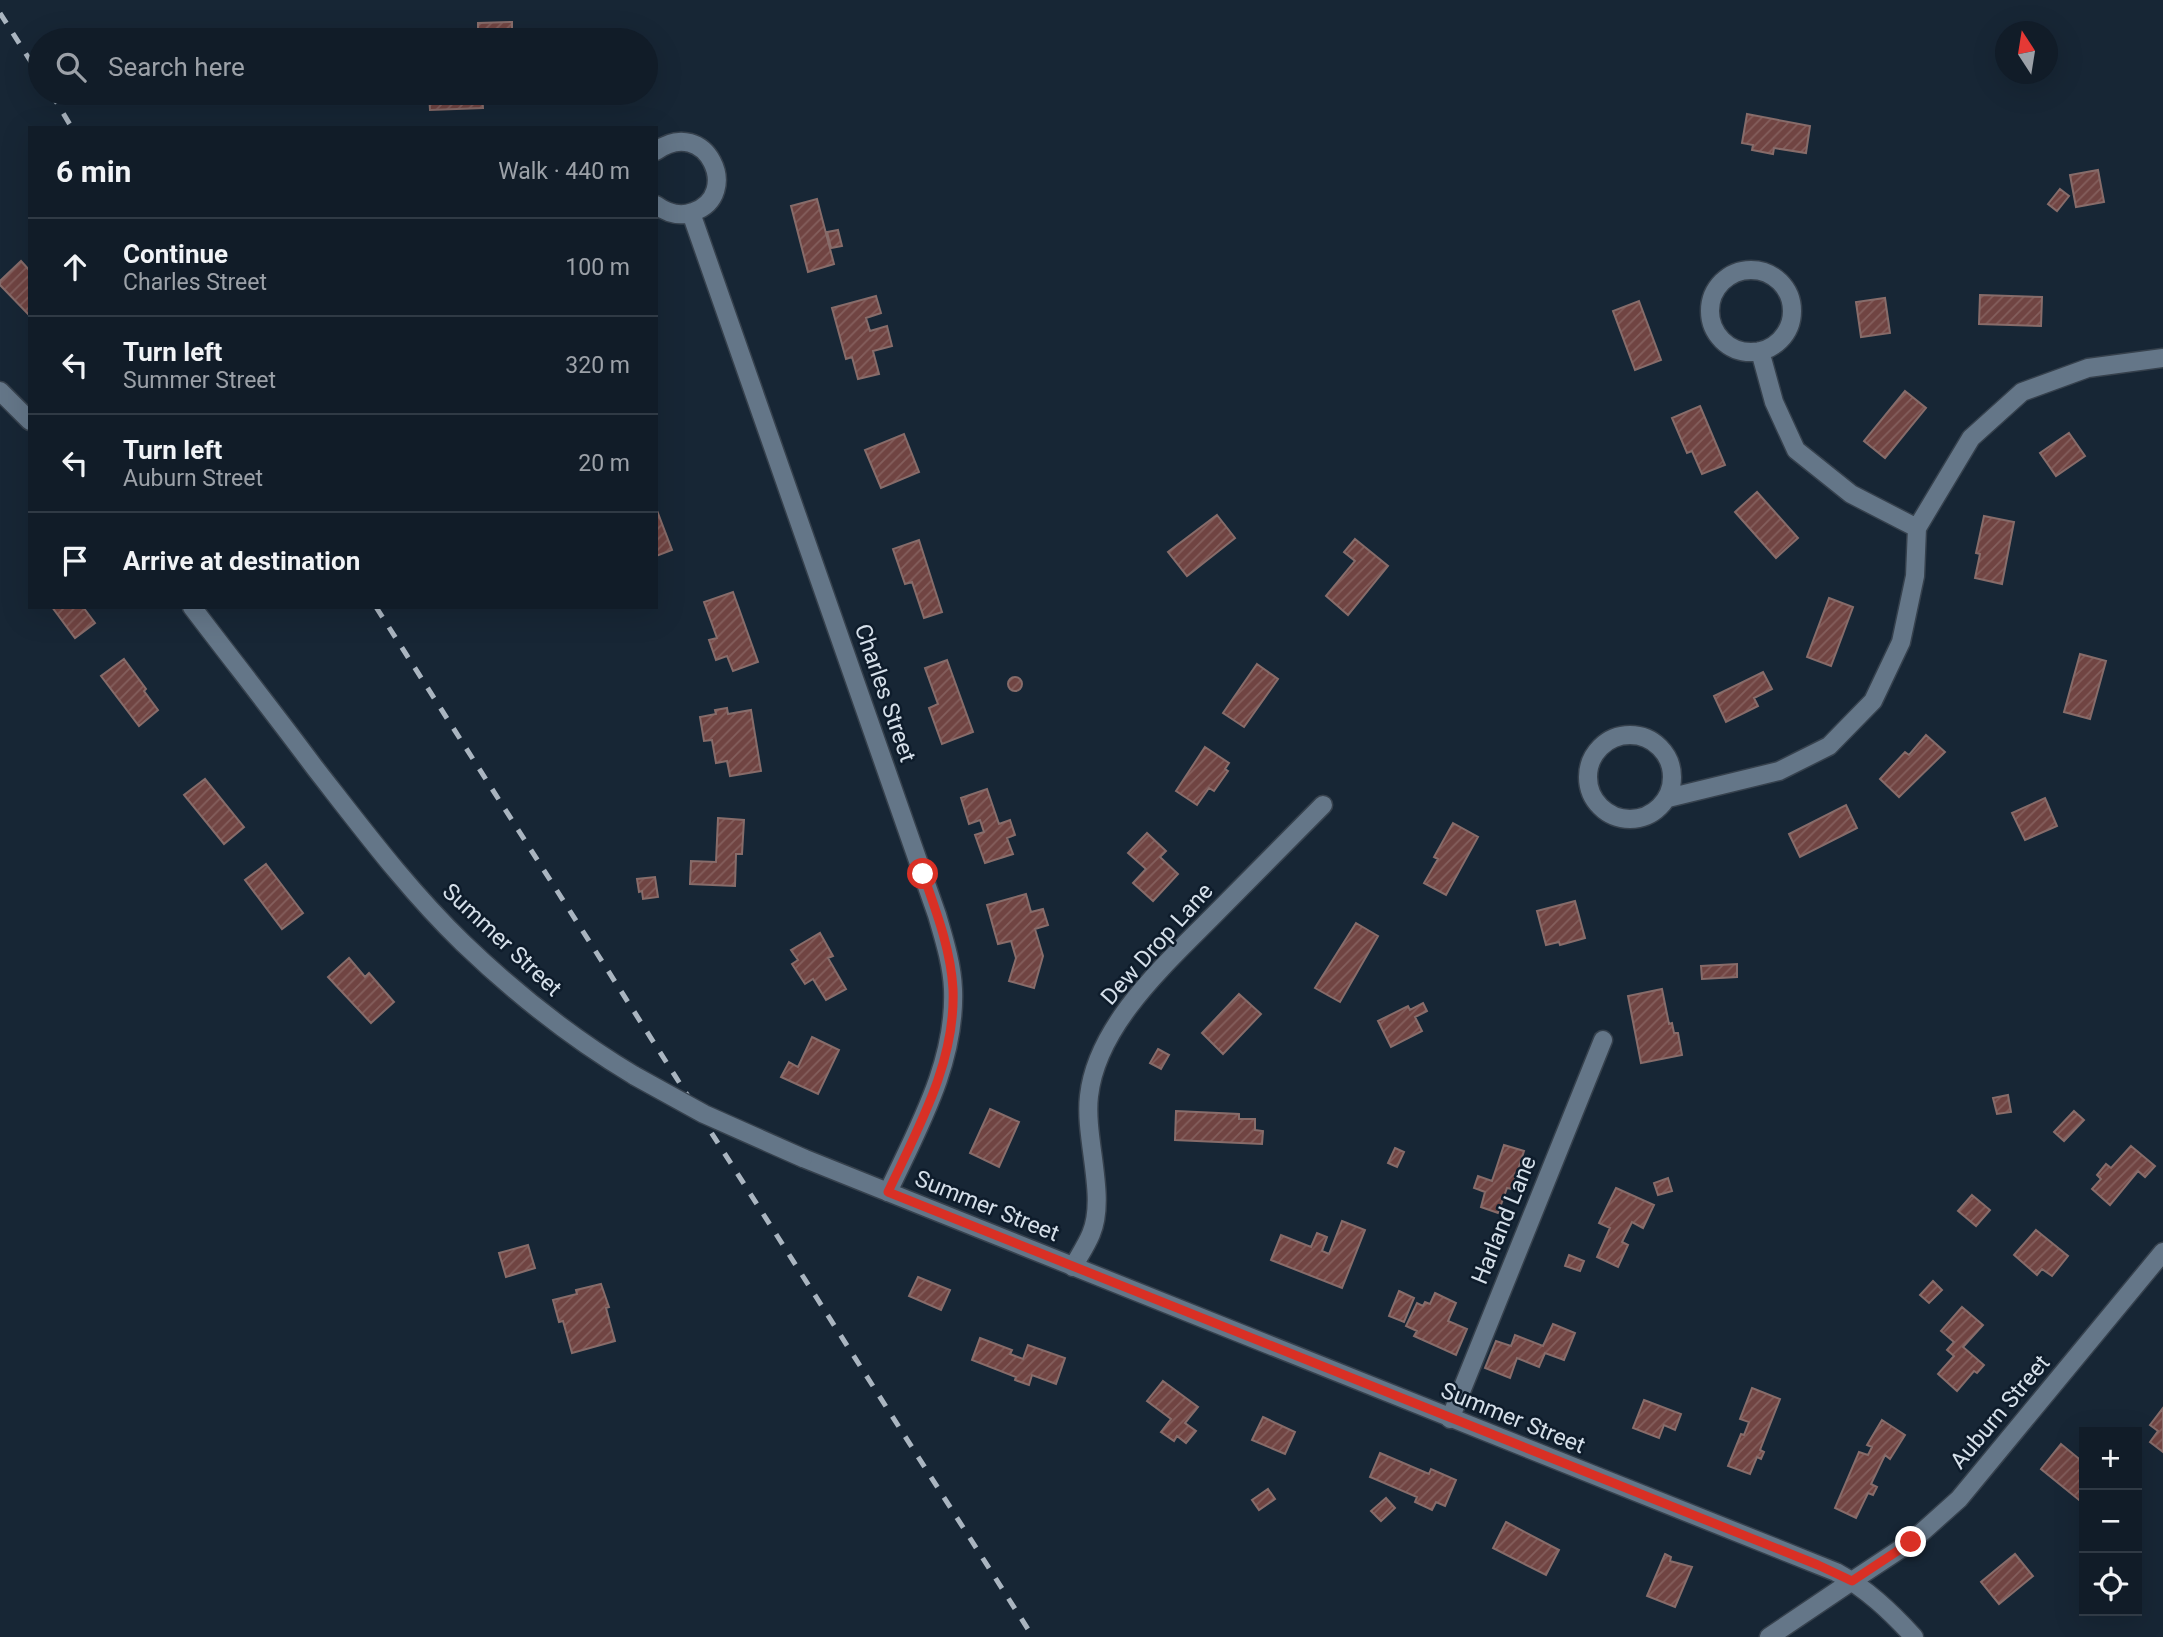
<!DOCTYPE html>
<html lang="en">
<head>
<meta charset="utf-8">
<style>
	:root { --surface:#111c28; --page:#1a2530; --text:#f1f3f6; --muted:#9ca1a8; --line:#303a45 }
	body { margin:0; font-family:Roboto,sans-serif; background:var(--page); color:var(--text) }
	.controls { position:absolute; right:21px; bottom:21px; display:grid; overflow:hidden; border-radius:0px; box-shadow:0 7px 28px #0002 }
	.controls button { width:63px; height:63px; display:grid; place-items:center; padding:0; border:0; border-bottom:2px solid var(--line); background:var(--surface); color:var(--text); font:35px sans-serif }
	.compass { position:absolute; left:1995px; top:21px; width:63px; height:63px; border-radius:50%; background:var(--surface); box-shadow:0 7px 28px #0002; rotate:348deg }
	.stop { position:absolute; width:21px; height:21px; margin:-16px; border:5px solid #d93025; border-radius:50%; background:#fff }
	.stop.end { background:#d93025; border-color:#fff; box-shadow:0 2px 7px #0008 }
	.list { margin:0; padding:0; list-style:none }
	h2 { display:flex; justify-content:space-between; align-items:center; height:91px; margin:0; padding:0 28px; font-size:30px }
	h2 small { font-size:23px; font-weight:400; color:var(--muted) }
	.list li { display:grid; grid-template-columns:46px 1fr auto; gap:21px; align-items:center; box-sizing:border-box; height:98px; padding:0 28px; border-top:2px solid var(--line) }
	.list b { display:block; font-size:26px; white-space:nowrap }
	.list p { margin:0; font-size:23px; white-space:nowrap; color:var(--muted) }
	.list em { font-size:23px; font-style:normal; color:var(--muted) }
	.icon { flex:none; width:38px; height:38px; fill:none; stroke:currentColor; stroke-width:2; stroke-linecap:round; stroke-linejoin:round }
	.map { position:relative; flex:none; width:2163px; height:1637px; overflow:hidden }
	.search { position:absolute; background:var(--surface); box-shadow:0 7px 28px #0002; left:28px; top:28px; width:630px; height:77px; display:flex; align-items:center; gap:18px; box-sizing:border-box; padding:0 24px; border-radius:38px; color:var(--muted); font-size:26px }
	.panel { position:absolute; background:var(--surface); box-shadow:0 7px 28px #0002; left:28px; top:126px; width:630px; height:483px; border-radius:0px }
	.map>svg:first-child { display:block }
</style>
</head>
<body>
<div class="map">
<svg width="2163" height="1637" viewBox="0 0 2163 1637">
	<defs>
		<pattern id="building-hatch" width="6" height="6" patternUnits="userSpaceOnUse" patternTransform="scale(1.75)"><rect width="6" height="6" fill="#704442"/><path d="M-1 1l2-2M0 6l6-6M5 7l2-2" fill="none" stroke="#845f5d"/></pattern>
	</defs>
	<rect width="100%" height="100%" fill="#172635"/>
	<path fill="url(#building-hatch)" stroke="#876c6a" stroke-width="2" d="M512 22V40H427V32L478 30V23Z
		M429 93H482L483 108 430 110Z
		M1747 114 1810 126 1806 153 1774 148 1773 154 1752 150 1753 145 1742 143Z
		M2098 170 2104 202 2076 207 2070 175Z
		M2060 189 2069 196 2057 211 2048 204Z
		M817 199 834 264 808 272 791 206Z
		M838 230 842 246 831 248 827 232Z
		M21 261 30 271V316L0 285V281Z
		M1980 295 2042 297 2041 326 1979 324Z
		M876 296 881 313 866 318 870 331 887 326 892 346 873 351 879 374 858 379 852 357 846 359 832 308Z
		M1885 298 1890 333 1861 337 1856 302Z
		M1639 301 1661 360 1635 370 1613 311Z
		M1905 391 1926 408 1885 458 1864 441Z
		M1700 406 1725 465 1702 474 1692 451 1687 453 1672 418Z
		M2069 433 2085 456 2056 476 2040 453Z
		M904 434 919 472 881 488 865 450Z
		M1757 492 1798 538 1776 558 1735 512Z
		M656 508 672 550 656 556Z
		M1217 515 1235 538 1187 576 1168 552Z
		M1984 516 2014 522 2002 584 1975 578 1980 554 1976 553Z
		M1355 539 1388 566 1348 615 1326 596 1355 561 1344 552Z
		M919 540 942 612 924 618 912 582 905 584 893 549Z
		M733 592 758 662 733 671 727 656 716 660 709 640 717 638 704 602Z
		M1829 598 1853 607 1831 666 1807 657Z
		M52 607H83L95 623 75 638Z
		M2080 654 2106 661 2090 719 2064 712Z
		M124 659 146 689 144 691 158 710 139 726 101 676Z
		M947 660 973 732 942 744 929 708 938 704 925 668Z
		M1257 664 1278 679 1244 727 1223 713Z
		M1763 672 1772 689 1754 698 1758 706 1726 722 1714 696Z
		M1008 684a7 7 0 1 1 14 0a7 7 0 1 1-14 0Z
		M727 708 728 714 751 710 761 771 730 776 727 761 716 763 712 740 704 741 700 717 716 714 715 710Z
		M1926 735 1945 752 1899 797 1880 779 1905 752 1909 755Z
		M1205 747 1229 763 1225 769 1228 771 1214 791 1209 788 1197 805 1176 791Z
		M205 779 244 827 224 844 184 795Z
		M987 789 999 824 1010 820 1015 835 1007 838 1013 854 985 863 975 835 984 832 980 820 969 824 961 798Z
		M2045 798 2057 826 2025 840 2012 813Z
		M1846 805 1857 828 1800 857 1789 834Z
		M718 818 744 820 742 854H736L735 886 690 884 691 861 716 862Z
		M1453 823 1478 837 1446 895 1424 883 1438 859 1434 857Z
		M1147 833 1166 851 1160 857 1178 874 1153 901 1133 883 1146 869 1128 853Z
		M266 864 303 913 282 929 245 880Z
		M655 877 658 897 643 899 642 891 639 892 637 879Z
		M1026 894 1031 912 1043 909 1048 925 1035 929 1043 956 1034 988 1009 981 1016 958 1011 941 998 944 987 905Z
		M1575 901 1585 938 1560 945 1559 942 1546 945 1537 911Z
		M1356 923 1378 936 1340 1002 1315 988Z
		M820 933 833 956 828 958 846 989 826 1000 813 979 805 984 792 964 798 960 791 950Z
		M349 958 365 977 369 973 394 1002 371 1023 328 977Z
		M1737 964V977L1702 979 1701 966Z
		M1662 989 1669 1024 1672 1023 1674 1033H1678L1682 1055 1641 1063 1628 996Z
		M1239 994 1261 1014 1223 1054 1202 1033Z
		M1423 1003 1427 1011 1415 1017 1422 1031 1391 1047 1378 1021 1408 1006 1410 1010Z
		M812 1037 839 1050 818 1094 781 1077 789 1062 798 1067Z
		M1158 1049 1169 1055 1161 1069 1150 1063Z
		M2008 1095 2011 1112 1997 1114 1993 1098Z
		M990 1109 1019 1122 999 1167 970 1153Z
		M1176 1111 1239 1114V1119H1255V1130L1263 1131 1262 1144 1175 1140Z
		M2074 1111 2084 1120 2064 1141 2054 1132Z
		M1504 1145 1524 1151 1512 1189 1507 1188 1498 1213 1481 1207 1485 1192 1474 1188 1478 1176 1492 1181Z
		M2131 1146 2155 1166 2145 1177 2138 1171 2110 1205 2092 1189 2101 1179 2097 1175 2106 1164 2111 1168Z
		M1395 1148 1404 1152 1397 1167 1388 1163Z
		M1668 1178 1672 1191 1658 1195 1654 1183Z
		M1616 1188 1654 1205 1643 1228 1632 1222 1622 1242 1628 1245 1618 1267 1597 1257 1610 1228 1599 1223Z
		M1972 1195 1990 1210 1976 1226 1958 1211Z
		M1342 1221 1365 1230 1342 1288 1271 1260 1281 1235 1311 1247 1317 1233 1327 1237 1322 1251 1329 1254Z
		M2036 1230 2068 1256 2052 1276 2042 1269 2037 1275 2014 1255Z
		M528 1245 535 1268 506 1277 499 1253Z
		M1569 1255 1584 1261 1580 1271 1565 1266Z
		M918 1277 950 1290 941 1310 909 1296Z
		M1933 1281 1942 1290 1929 1303 1920 1295Z
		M601 1284 609 1307 606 1308 615 1341 572 1353 563 1321 559 1322 553 1300 577 1294 576 1290Z
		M1399 1291 1414 1298 1404 1322 1389 1316Z
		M1435 1293 1456 1303 1448 1321 1467 1329 1456 1355 1414 1336 1417 1331 1406 1326 1417 1303 1423 1306 1425 1302 1430 1304Z
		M1962 1307 1983 1325 1963 1347 1984 1365 1977 1373 1974 1371 1957 1391 1938 1374 1954 1356 1947 1350 1954 1342 1941 1331Z
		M1553 1324 1575 1333 1564 1360 1545 1353 1539 1367 1517 1358 1510 1378 1485 1368 1496 1341 1511 1346 1515 1335 1543 1346Z
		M980 1338 1012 1350 1010 1354 1023 1359 1028 1345 1065 1358 1056 1384 1032 1375 1029 1385 1015 1380 1016 1377 972 1360Z
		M1163 1381 1198 1407 1185 1423 1196 1431 1186 1443 1177 1436 1174 1441 1161 1432 1171 1419 1147 1401Z
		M1752 1388 1780 1399 1760 1450 1764 1452 1761 1459 1757 1457 1750 1474 1728 1466 1741 1434 1744 1435 1749 1422 1740 1419Z
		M1644 1400 1681 1414 1675 1430 1664 1425 1659 1438 1633 1428Z
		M2163 1408V1452L2150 1442 2158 1431 2150 1425Z
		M1263 1417 1295 1432 1285 1454 1252 1440Z
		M1882 1420 1905 1435 1890 1459 1885 1455 1871 1484 1877 1487 1873 1495 1868 1493 1856 1518 1835 1508 1859 1452 1868 1455 1872 1447 1867 1445Z
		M2061 1444 2084 1463V1504L2041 1469Z
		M1380 1453 1429 1474 1431 1469 1456 1480 1445 1506 1436 1502 1432 1510 1415 1502 1417 1497 1370 1477Z
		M1268 1489 1275 1499 1259 1510 1252 1500Z
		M1386 1498 1395 1508 1381 1521 1371 1511Z
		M1506 1522 1559 1550 1546 1575 1493 1548Z
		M1665 1554 1671 1557 1670 1561 1692 1567 1675 1607 1647 1596Z
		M2015 1554 2033 1576 1999 1604 1981 1582Z"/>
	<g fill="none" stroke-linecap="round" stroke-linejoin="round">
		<g stroke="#36414d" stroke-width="21">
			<path id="street" d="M656 151C706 115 743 195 693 212 680 217 667 213 656 205
				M691 213 937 915C944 939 952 964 953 989 956 1062 918 1128 888 1192
				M1710 311a41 41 0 1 1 82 0a41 41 0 1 1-82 0Z
				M1760 351 1774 402 1796 450 1851 494 1917 528
				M1588 777a42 42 0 1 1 84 0a42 42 0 1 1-84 0Z
				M1668 798 1779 771 1829 746 1873 701 1901 642 1915 576 1917 528 1971 438 2022 392 2088 368 2163 358
				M1073 1267C1079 1256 1086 1246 1091 1234 1107 1197 1084 1138 1089 1096 1097 1023 1169 961 1218 911 1253 876 1288 840 1323 805
				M1450 1419 1603 1040
				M1852 1581 1911 1542 1959 1499 2163 1252"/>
		</g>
		<g stroke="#36414d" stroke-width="21">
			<path id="secondary" d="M0 391 30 421
				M192 607C233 661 275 714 315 768 362 828 408 890 463 943 515 993 573 1039 635 1076
				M803 1158 1836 1572C1867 1589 1890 1611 1914 1637
				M1769 1637 1852 1581"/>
		</g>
		<use href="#street" stroke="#647688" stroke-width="18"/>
		<use href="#secondary" stroke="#647688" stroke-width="18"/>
		<path stroke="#aab5c0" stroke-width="5" stroke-dasharray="12 12" stroke-linecap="butt" d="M0 13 40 76
			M51 93 72 128
			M376 607 1033 1637"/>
		<g stroke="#36414d" stroke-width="21" stroke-linecap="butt">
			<path id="secondary-bridge" d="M635 1076 704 1114 803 1158"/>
		</g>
		<use href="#secondary-bridge" stroke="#647688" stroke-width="18"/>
	</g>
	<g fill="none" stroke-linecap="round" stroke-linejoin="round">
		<path stroke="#d93025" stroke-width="9" d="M923 874C936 911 951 950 953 989 956 1062 918 1128 888 1192L1818 1565 1852 1581 1911 1542"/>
	</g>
	<g text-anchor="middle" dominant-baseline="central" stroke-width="5" stroke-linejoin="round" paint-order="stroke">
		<g font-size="23" fill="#d6e0ea" stroke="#0e1c2b">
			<text transform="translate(885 693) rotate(71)">Charles Street</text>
			<text transform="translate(502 940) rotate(43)">Summer Street</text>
			<text transform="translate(1157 944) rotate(-48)">Dew Drop Lane</text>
			<text transform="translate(987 1206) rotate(22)">Summer Street</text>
			<text transform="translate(1504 1220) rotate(-68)">Harland Lane</text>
			<text transform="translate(2000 1412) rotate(-50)">Auburn Street</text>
			<text transform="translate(1513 1418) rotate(22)">Summer Street</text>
		</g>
	</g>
</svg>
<div class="controls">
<button>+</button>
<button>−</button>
<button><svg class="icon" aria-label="locate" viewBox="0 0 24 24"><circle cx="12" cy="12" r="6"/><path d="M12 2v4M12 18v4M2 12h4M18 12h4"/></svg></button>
</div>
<svg class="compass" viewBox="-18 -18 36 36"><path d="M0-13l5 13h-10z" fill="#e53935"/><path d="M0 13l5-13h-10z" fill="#9ca1a8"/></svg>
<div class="stop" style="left:923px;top:874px"></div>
<div class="stop end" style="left:1911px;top:1542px"></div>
<div class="search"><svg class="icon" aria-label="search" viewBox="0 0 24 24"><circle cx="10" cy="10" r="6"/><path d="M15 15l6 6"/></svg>Search here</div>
<section class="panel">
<h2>6 min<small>Walk · 440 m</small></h2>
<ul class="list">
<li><svg class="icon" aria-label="ahead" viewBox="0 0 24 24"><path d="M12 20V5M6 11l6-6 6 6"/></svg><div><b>Continue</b><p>Charles Street</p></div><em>100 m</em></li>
<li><svg class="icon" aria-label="left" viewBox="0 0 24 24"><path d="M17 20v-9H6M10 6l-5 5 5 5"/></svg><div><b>Turn left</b><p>Summer Street</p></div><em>320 m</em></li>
<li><svg class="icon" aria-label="left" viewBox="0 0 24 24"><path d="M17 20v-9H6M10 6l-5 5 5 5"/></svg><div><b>Turn left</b><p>Auburn Street</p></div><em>20 m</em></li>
<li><svg class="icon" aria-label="arrive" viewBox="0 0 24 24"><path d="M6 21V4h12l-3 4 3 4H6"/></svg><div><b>Arrive at destination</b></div></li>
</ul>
</section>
</div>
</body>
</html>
